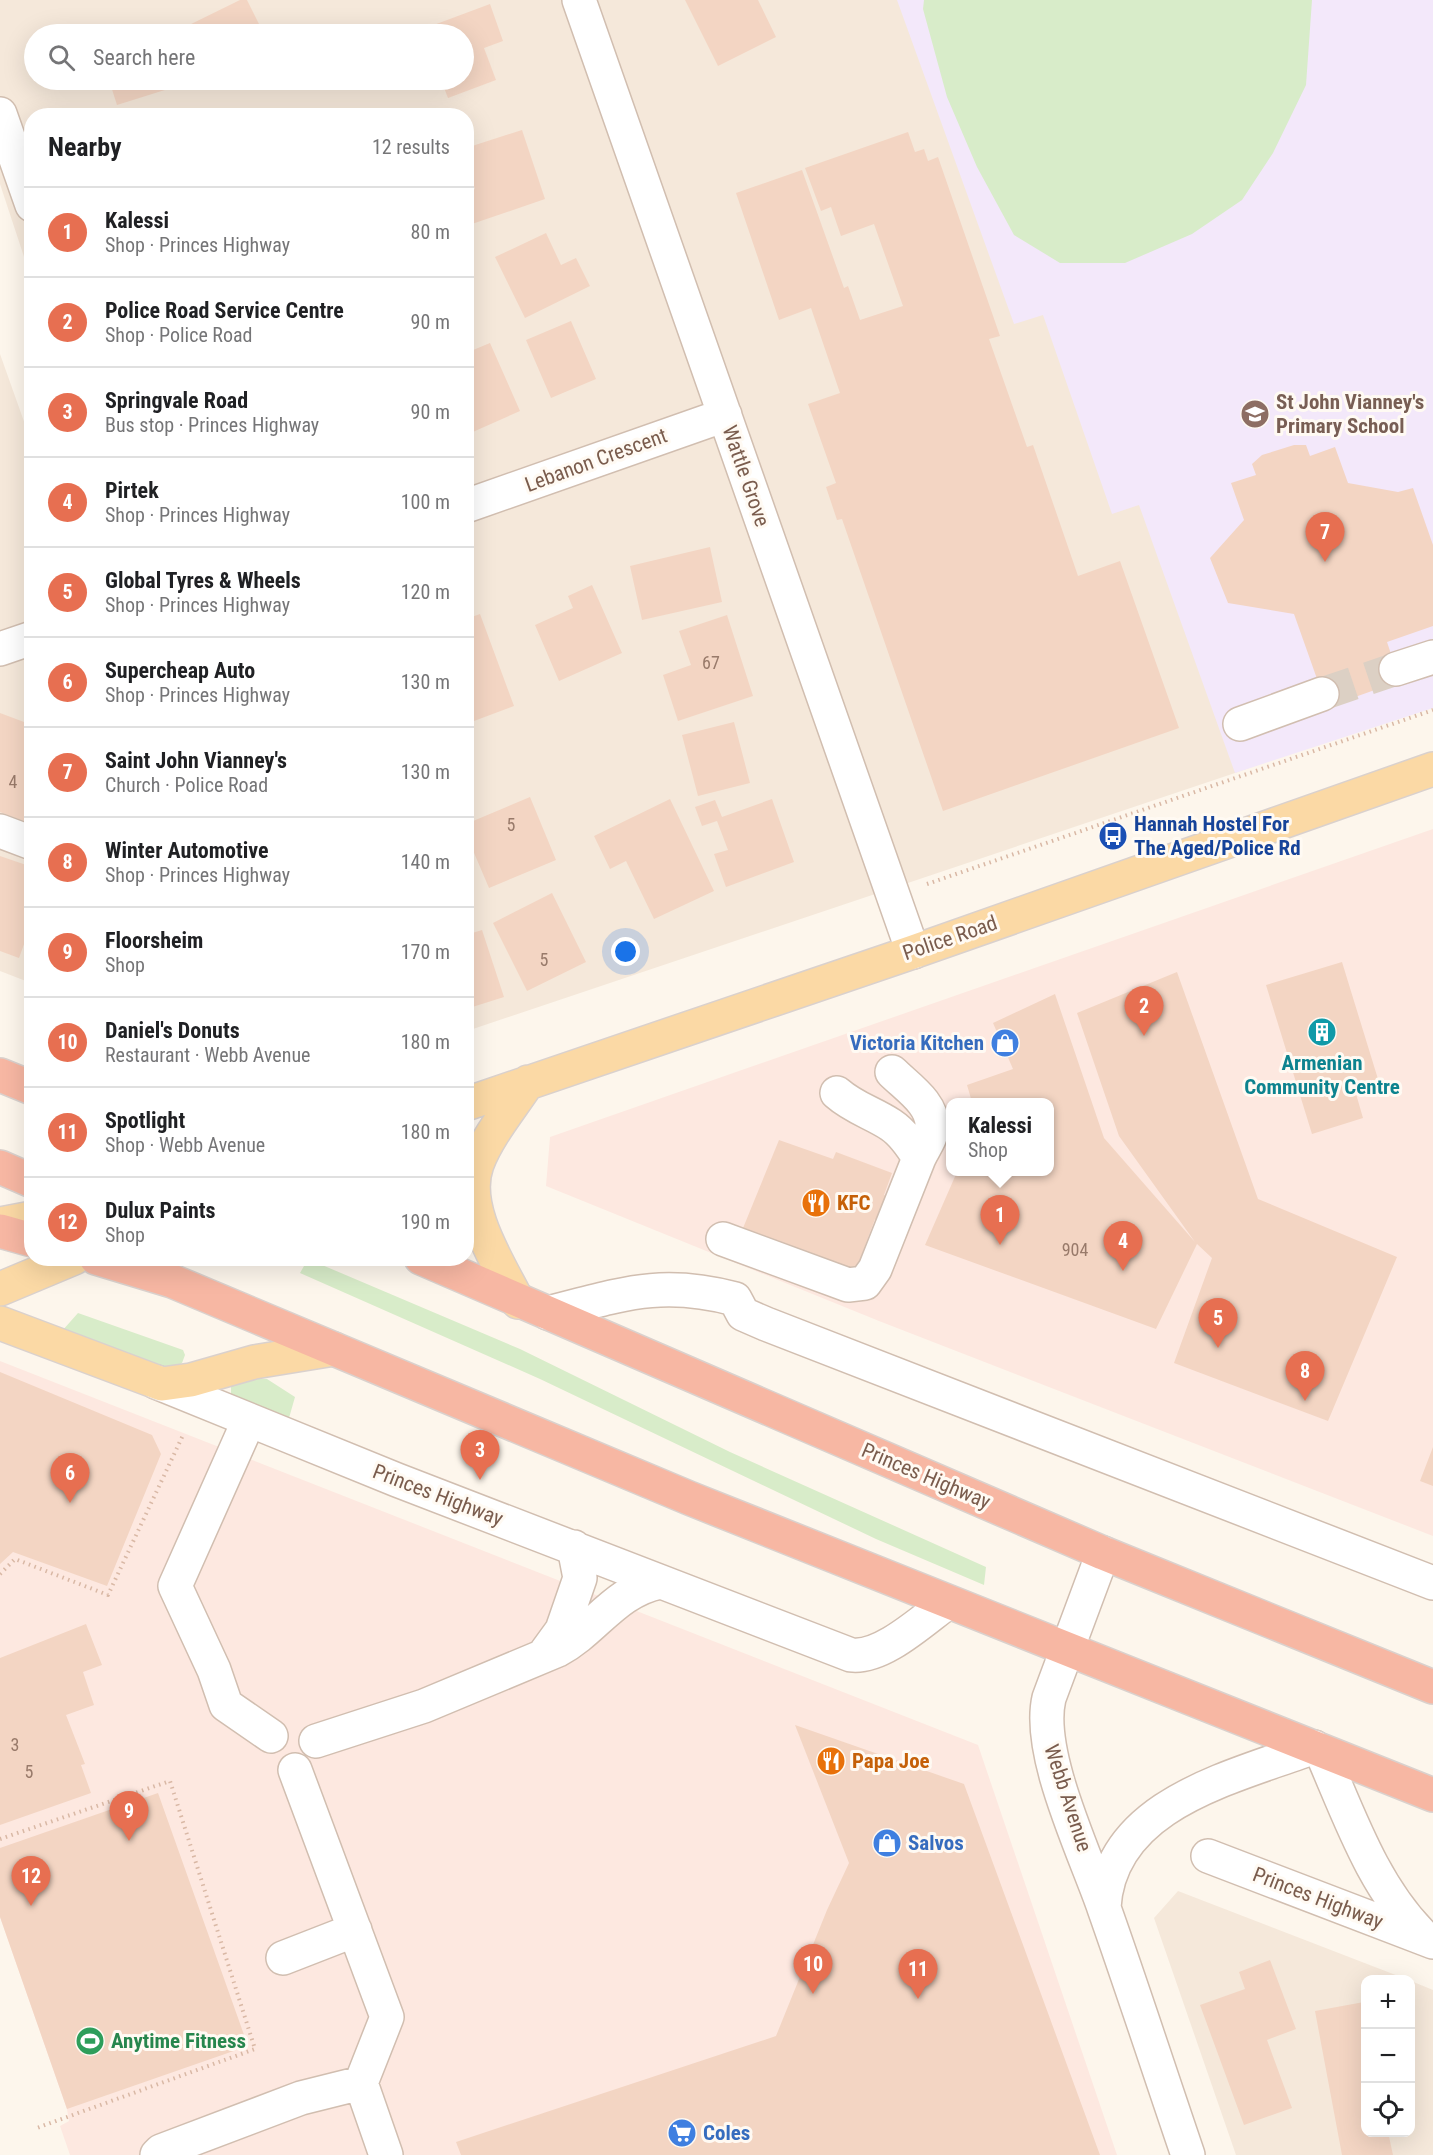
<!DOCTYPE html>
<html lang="en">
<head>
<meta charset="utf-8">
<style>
	:root { --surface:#fff; --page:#f6f6f6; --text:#202124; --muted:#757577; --line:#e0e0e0; --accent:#e76f51 }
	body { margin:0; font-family:"Roboto Condensed",sans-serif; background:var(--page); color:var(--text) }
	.controls { position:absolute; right:18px; bottom:18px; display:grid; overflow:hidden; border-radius:12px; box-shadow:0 6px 24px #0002 }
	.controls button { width:54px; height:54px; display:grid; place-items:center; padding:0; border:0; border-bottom:2px solid var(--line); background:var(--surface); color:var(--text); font:30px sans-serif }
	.you { position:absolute; left:626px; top:952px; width:21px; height:21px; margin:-15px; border:4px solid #fff; border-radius:50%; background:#1a73e8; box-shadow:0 0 0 9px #1a73e833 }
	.badge { display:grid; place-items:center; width:39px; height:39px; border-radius:50%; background:var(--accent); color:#fff; font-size:20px; font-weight:700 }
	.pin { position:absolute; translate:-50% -50px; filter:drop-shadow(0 2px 3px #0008) }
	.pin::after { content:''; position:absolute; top:32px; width:21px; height:18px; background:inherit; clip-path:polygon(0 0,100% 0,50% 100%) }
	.popup { position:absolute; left:946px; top:1098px; width:108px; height:78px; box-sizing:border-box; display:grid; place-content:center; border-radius:12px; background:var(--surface); filter:drop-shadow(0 2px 4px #0005); font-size:20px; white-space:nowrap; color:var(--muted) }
	.popup b { font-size:22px; color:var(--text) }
	.popup::after { content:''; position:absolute; left:50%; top:100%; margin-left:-12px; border:12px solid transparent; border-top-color:var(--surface) }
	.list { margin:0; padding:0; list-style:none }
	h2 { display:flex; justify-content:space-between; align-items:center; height:78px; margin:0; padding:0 24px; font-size:26px }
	h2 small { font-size:20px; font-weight:400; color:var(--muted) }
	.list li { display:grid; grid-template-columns:39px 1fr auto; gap:18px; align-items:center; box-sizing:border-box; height:90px; padding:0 24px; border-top:2px solid var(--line) }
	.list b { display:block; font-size:22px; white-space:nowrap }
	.list p { margin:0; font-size:20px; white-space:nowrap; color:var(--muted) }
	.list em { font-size:20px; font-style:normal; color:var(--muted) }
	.icon { flex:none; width:33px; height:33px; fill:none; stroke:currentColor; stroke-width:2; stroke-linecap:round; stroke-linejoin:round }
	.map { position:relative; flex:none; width:1433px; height:2155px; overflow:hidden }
	.search { position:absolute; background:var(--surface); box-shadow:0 6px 24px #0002; left:24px; top:24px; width:450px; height:66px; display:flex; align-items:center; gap:15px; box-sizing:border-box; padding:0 21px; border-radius:33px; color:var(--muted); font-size:22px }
	.panel { position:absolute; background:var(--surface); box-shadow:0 6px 24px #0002; left:24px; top:108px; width:450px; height:1158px; border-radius:24px }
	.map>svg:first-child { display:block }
</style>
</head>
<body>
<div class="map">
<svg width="1433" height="2155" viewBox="0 0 1433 2155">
	<rect width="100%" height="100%" fill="#fdf6ec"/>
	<path fill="#f5e8da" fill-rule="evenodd" d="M0 0H1433V703L1235 773 467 1031 466 116H32L31 278 0 184ZM34 34H464V80H34Z
		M0 354 32 444 31 983 0 971Z
		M1178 1891 1406 1979 1366 1980V2132H1410L1411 1981 1433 1990V2155H1236L1154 1918Z"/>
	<path fill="#fde8e0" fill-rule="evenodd" d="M1433 829V1536L879 1321 546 1186 550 1137ZM950 1102H1050V1172H950Z
		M0 1361 978 1745 1117 2155H70L60 2126 69 2121 67 2109 0 1917Z"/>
	<path fill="#f3e8fa" d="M897 0H1433V708L1235 773 1139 505 1112 514 1043 315 1014 324Z"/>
	<path fill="#d8ecc9" d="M924 0H1312L1306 85 1273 153 1242 200 1192 234 1125 263H1060L1014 235 977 167 947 97 923 9Z
		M308 1259 520 1349 730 1452 986 1567 984 1585 876 1539 540 1379 300 1273Z
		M78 1313 183 1350 185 1355 182 1363 173 1368 161 1367 62 1331Z
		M254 1378 267 1379 295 1397 289 1418 231 1394V1383Z"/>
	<path fill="#f3d5c3" d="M240 0H247L264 34H189L185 27Z
		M685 0H758L776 37 718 66Z
		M490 4 503 41 484 48 496 80 448 98 441 80H464V34H425L423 29Z
		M148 25 151 34H119Z
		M109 80H165L168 89 117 105Z
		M522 130 545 199 466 226V192L475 189 466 165V148Z
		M908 132 915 152 924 149 928 161 938 157 1000 336 989 339 1027 447 1033 445 1078 576 1120 561 1179 728 943 811 842 519 837 520 826 487 836 483 808 404 840 393 811 308 779 320 736 193 802 170 844 288 848 286 860 320 903 306 874 224 841 236 831 207 821 211 805 168Z
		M546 233 561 265 576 258 590 286 525 318 495 257Z
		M571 321 596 379 551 398 526 340Z
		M490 343 520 411 466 435V353Z
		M1294 445H1306L1310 456 1335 447 1348 483 1398 492 1413 488 1433 545V626L1387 642 1400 681 1327 707 1294 614 1228 603 1210 558 1244 520 1231 483 1256 475 1252 464 1262 455Z
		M710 547 722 602 642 620 630 566Z
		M592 585 622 653 559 681 535 625 573 608 568 596Z
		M480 614 514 706 466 724V619Z
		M727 615 753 696 678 721 663 675 691 665 679 631Z
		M0 713 32 725V824L0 812Z
		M734 722 750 783 698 796 682 735Z
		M530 797 556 860 489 888 466 834V824Z
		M670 799 714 891 654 919 626 861 610 869 594 836Z
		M772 799 794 862 726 887 714 854 728 850 717 821 702 826 695 807 715 800 722 817Z
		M0 856 32 867V922L19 958 0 951Z
		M552 893 586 962 527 991 493 923Z
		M482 930 504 997 466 1009V935Z
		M1342 962 1378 1079 1354 1087 1363 1118 1312 1134 1266 985Z
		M1177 972 1258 1199 1397 1257 1328 1421 1174 1363 1212 1258 1197 1244 1156 1329 925 1245 957 1172H1050V1102H972L967 1085 1013 1069 993 1023 1055 994 1104 1138 1195 1242 1119 1136 1077 1013Z
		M779 1140 833 1159 836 1152 892 1173 884 1195 917 1208 907 1232 875 1219 854 1275 741 1233Z
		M0 1372 152 1435 161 1454 107 1586 13 1552 0 1564Z
		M1433 1447V1486L1420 1481Z
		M86 1624 102 1665 83 1672 94 1705 66 1715 85 1764 81 1765 91 1793 0 1825V1658Z
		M795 1725 964 1784 1100 2155H461L456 2142 776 2036 827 1910 849 1863Z
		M158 1793 248 2046 67 2109 0 1917V1848Z
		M1270 1960 1296 2029 1267 2040 1292 2108 1244 2125 1200 2005 1245 1989 1239 1972Z
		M1364 2002 1366 2132H1388L1393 2155H1342L1315 2011Z"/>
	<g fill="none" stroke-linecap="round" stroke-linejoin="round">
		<path stroke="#dcd0c4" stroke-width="33" stroke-dasharray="33 16" stroke-linecap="butt" d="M1322 694 1396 669"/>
		<g stroke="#d1beb0" stroke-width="36">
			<path id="minor" d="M579 0 913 952
				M0 114 32 205
				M466 506 725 415
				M0 649 32 638
				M1396 669 1433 657
				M1240 724 1322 694
				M0 831 32 843
				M892 1072C907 1087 934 1104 932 1128 932 1137 923 1149 919 1158
				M723 1239 848 1285 865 1283 875 1269 919 1158C911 1145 903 1133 891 1125 873 1113 854 1108 837 1093
				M548 1313C620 1295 660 1279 735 1299L743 1314 766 1324 1433 1583
				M156 1382 397 1480 851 1655C882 1659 923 1620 948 1602
				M249 1420 175 1586 214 1670 226 1705 271 1736
				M1103 1553 1049 1698C1036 1753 1085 1853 1104 1908 1133 1990 1160 2073 1188 2155
				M546 1652 562 1630 580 1578 574 1547
				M316 1741 424 1706 558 1650C595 1630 615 1591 660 1582
				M1321 1751C1349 1815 1373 1887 1424 1937
				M295 1770 387 2017 361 2083 386 2155
				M1208 1856 1433 1942
				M1104 1907C1110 1803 1235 1777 1314 1747
				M283 1958 355 1930
				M157 2155 161 2151 301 2098 361 2083"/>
		</g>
		<g stroke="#dad1cd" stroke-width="36">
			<path id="major" d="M466 1104 913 952 1433 769
				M0 1224 32 1218
				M0 1289 74 1258
				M518 1302C499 1264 461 1208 477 1164 488 1135 511 1108 528 1082
				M0 1323 162 1384 191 1380 254 1362 334 1349"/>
		</g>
		<g stroke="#dad1cd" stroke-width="36">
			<path id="highway" d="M0 1075 32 1088
				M0 1167 32 1181
				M0 1231 32 1240
				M96 1258 172 1281 689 1498 1433 1795
				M421 1258 1103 1553 1433 1687"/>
		</g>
		<path stroke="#d9b8a5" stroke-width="4" stroke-dasharray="1.5 4.5" stroke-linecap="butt" d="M927 884 1433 710
			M0 1574 15 1559 108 1595 184 1433
			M0 1839 170 1781 255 2049 34 2129"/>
		<use href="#minor" stroke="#fff" stroke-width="33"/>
		<use href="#major" stroke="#fbd9a5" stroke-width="33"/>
		<use href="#highway" stroke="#f7b7a3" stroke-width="33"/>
	</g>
	<defs>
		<g id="school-disc" transform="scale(1.5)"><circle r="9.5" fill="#8d6e63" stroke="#fffaf3"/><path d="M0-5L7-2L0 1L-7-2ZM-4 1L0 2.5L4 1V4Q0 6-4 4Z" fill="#fff"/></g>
		<g id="bus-disc" transform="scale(1.5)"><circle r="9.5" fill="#1a4fb4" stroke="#fffaf3"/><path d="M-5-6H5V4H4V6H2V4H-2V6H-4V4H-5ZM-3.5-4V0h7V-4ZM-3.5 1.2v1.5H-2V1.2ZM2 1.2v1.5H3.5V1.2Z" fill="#fff"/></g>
		<g id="building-disc" transform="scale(1.5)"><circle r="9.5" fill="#0f9aa8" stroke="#fffaf3"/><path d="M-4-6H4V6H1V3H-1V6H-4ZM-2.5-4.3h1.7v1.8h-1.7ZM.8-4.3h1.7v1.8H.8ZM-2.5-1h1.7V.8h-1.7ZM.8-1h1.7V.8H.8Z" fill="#fff"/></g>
		<g id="shop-disc" transform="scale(1.5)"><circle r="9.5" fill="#3f7fe0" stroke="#fffaf3"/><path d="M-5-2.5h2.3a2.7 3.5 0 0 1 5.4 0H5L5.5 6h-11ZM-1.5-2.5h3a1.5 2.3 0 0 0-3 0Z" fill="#fff"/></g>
		<g id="restaurant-disc" transform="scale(1.5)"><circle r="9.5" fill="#e8710a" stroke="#fffaf3"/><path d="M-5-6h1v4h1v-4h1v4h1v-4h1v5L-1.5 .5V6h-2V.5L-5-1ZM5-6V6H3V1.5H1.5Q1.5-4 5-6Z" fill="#fff"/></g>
		<g id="stadium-disc" transform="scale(1.5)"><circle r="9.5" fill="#2e9e5b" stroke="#fffaf3"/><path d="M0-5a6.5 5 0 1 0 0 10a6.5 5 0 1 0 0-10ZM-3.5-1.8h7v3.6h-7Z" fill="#fff"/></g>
		<g id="supermarket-disc" transform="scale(1.5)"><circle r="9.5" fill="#3f7fe0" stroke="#fffaf3"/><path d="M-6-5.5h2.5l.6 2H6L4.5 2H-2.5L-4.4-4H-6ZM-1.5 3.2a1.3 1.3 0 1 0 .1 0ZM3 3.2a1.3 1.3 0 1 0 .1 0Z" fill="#fff"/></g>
	</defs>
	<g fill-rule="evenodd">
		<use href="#school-disc" x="1255" y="414"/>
		<use href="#bus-disc" x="1113" y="836"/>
		<use href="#building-disc" x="1322" y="1032"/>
		<use href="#shop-disc" x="1005" y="1043"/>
		<use href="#restaurant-disc" x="816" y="1203"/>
		<use href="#restaurant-disc" x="831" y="1761"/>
		<use href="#shop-disc" x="887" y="1843"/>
		<use href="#stadium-disc" x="90" y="2041"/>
		<use href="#supermarket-disc" x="682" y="2133"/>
	</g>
	<g text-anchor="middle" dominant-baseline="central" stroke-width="6" stroke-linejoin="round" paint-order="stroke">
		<g font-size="18" fill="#987a6a">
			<text x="711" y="662">67</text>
			<text x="13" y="781">4</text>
			<text x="511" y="824">5</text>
			<text x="544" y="959">5</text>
			<text x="1075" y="1249">904</text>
			<text x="15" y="1744">3</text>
			<text x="29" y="1771">5</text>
		</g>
		<g font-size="21" font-weight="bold" fill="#785e54" stroke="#fffaf3" text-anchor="start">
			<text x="1276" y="402">St John Vianney's<tspan x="1276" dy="24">Primary School</tspan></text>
		</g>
		<g font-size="21" fill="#7a5c4d" stroke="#fffaf3">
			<text transform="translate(596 460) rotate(-20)">Lebanon Crescent</text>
			<text transform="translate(746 476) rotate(71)">Wattle Grove</text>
			<text transform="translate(950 938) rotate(-19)">Police Road</text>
			<text transform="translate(926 1476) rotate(23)">Princes Highway</text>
			<text transform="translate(438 1495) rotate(21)">Princes Highway</text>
			<text transform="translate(1068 1798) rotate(72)">Webb Avenue</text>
			<text transform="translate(1318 1898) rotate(21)">Princes Highway</text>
		</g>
		<g font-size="21" font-weight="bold" fill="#164399" stroke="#fffaf3" text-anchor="start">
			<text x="1134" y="824">Hannah Hostel For<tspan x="1134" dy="24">The Aged/Police Rd</tspan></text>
		</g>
		<g font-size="21" font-weight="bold" fill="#366cbe" stroke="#fffaf3" text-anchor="start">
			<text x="984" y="1043" text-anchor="end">Victoria Kitchen</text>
			<text x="908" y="1843">Salvos</text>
			<text x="703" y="2133">Coles</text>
		</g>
		<g font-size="21" font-weight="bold" fill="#0d838f" stroke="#fffaf3">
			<text x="1322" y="1063">Armenian<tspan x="1322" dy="24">Community Centre</tspan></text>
		</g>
		<g font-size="21" font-weight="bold" fill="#c56008" stroke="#fffaf3" text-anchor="start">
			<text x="837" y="1203">KFC</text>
			<text x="852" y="1761">Papa Joe</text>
		</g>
		<g font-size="21" font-weight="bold" fill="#27864d" stroke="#fffaf3" text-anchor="start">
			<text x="111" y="2041">Anytime Fitness</text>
		</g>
	</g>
</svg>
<div class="controls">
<button>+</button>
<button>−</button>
<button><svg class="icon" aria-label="locate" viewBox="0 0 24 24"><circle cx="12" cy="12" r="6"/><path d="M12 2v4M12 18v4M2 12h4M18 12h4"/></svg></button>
</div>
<div class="you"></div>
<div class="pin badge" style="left:1000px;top:1245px">1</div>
<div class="popup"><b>Kalessi</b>Shop</div>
<div class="pin badge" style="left:1144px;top:1036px">2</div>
<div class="pin badge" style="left:480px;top:1480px">3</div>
<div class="pin badge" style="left:1123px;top:1271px">4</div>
<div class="pin badge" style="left:1218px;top:1348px">5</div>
<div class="pin badge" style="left:70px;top:1503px">6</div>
<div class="pin badge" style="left:1325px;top:562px">7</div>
<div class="pin badge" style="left:1305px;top:1401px">8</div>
<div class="pin badge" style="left:129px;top:1841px">9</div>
<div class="pin badge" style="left:813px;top:1994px">10</div>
<div class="pin badge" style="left:918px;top:1999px">11</div>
<div class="pin badge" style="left:31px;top:1906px">12</div>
<div class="search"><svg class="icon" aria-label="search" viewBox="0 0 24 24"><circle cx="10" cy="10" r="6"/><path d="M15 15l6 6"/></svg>Search here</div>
<section class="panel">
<h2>Nearby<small>12 results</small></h2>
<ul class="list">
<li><span class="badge">1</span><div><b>Kalessi</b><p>Shop · Princes Highway</p></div><em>80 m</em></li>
<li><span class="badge">2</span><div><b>Police Road Service Centre</b><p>Shop · Police Road</p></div><em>90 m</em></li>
<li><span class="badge">3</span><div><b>Springvale Road</b><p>Bus stop · Princes Highway</p></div><em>90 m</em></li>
<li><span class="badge">4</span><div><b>Pirtek</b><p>Shop · Princes Highway</p></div><em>100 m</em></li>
<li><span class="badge">5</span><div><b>Global Tyres &amp; Wheels</b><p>Shop · Princes Highway</p></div><em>120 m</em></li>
<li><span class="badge">6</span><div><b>Supercheap Auto</b><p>Shop · Princes Highway</p></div><em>130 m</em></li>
<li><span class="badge">7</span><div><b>Saint John Vianney's</b><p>Church · Police Road</p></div><em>130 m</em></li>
<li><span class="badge">8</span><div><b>Winter Automotive</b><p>Shop · Princes Highway</p></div><em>140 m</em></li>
<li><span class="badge">9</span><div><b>Floorsheim</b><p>Shop</p></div><em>170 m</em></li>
<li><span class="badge">10</span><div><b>Daniel's Donuts</b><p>Restaurant · Webb Avenue</p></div><em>180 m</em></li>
<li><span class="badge">11</span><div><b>Spotlight</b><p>Shop · Webb Avenue</p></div><em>180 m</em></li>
<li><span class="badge">12</span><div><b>Dulux Paints</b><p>Shop</p></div><em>190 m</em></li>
</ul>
</section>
</div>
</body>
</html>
